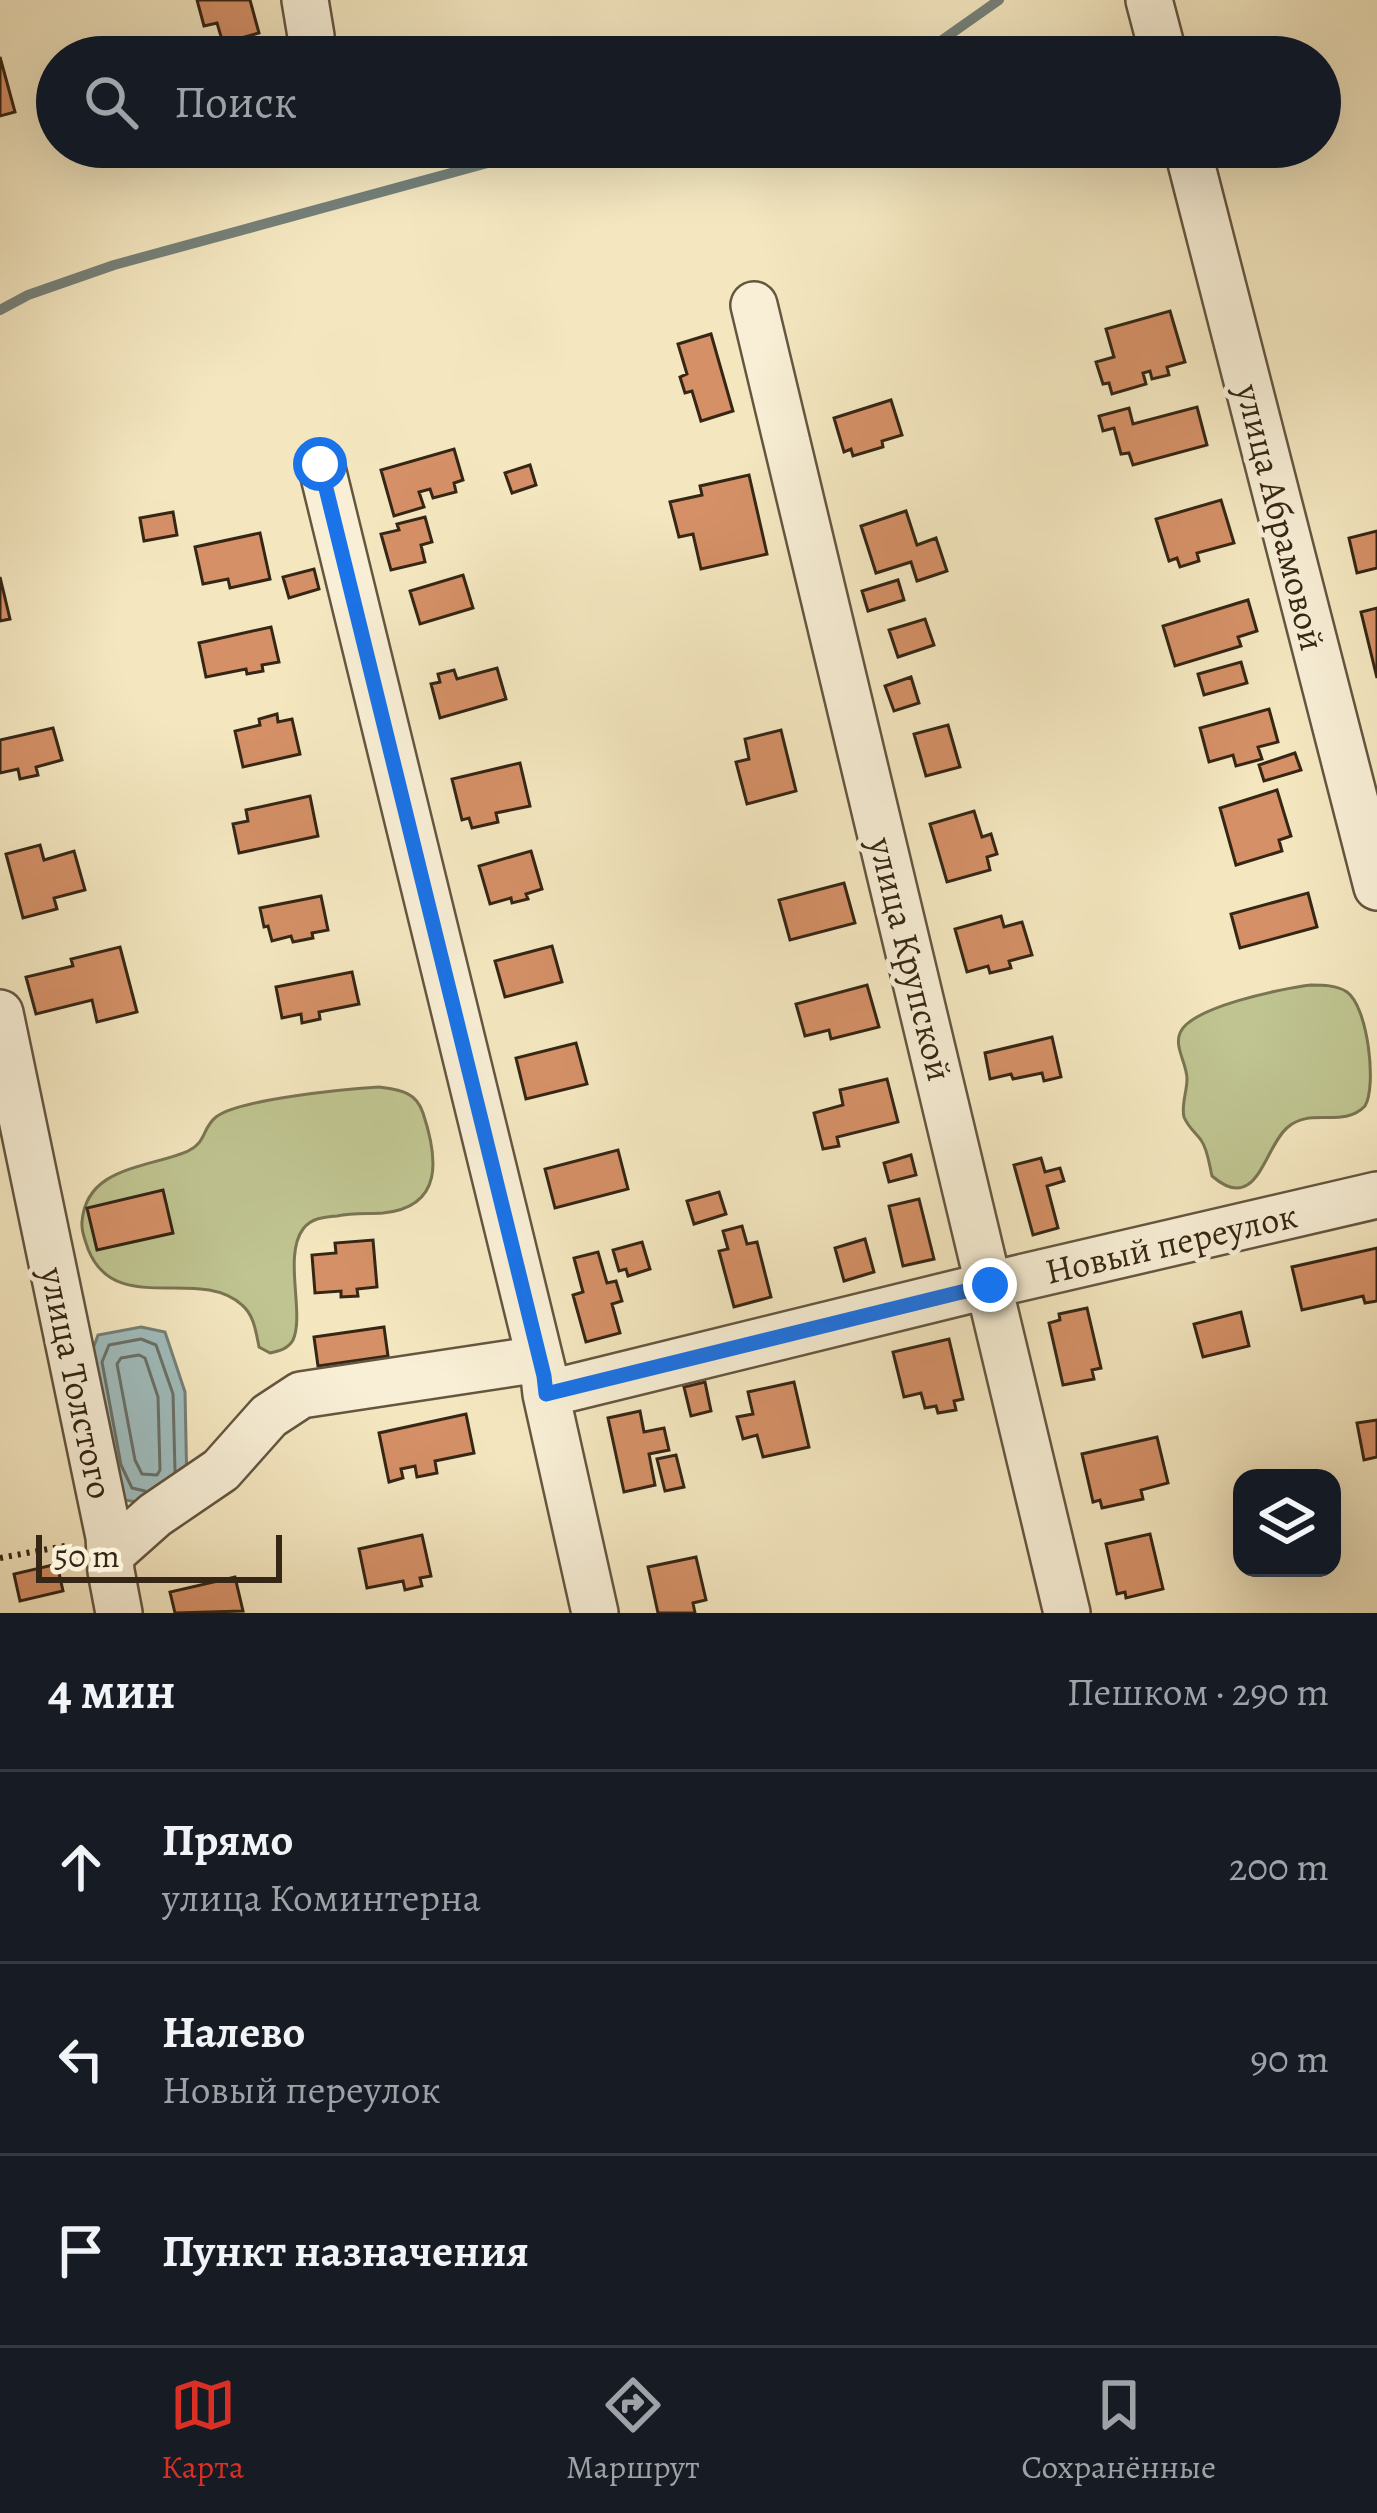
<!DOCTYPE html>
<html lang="ru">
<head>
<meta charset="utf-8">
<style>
	:root { --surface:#171b24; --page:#20242c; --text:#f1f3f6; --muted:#9ea1a6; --line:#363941; --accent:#d93025 }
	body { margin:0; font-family:Alegreya,serif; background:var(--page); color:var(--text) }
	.controls { position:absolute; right:36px; bottom:36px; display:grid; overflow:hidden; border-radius:24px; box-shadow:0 12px 48px #0002 }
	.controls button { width:108px; height:108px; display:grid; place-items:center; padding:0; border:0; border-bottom:3px solid var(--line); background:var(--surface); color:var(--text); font:60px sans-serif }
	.scale { position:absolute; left:36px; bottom:30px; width:246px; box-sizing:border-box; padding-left:12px; border:6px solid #352615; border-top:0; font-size:33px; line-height:42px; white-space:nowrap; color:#352615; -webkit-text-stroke:9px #f8efd6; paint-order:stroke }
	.stop { position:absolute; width:36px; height:36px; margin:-27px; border:9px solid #1a73e8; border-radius:50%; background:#fff }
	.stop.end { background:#1a73e8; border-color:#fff; box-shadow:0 3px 12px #0008 }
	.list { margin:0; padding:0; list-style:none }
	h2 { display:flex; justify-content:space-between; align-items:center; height:156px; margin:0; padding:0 48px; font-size:51px }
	h2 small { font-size:39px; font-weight:400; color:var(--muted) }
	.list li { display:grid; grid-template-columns:78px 1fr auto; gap:36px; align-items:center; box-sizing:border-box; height:192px; padding:0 48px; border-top:3px solid var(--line) }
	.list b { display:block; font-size:45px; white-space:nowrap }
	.list p { margin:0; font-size:39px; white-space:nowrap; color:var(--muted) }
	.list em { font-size:39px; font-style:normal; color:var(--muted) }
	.icon { flex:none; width:66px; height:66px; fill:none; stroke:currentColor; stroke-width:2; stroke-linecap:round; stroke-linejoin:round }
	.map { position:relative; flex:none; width:1377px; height:1613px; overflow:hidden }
	.search { position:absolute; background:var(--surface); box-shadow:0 12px 48px #0002; left:36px; right:36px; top:36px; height:132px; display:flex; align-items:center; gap:30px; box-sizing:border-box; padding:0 42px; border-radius:66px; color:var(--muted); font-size:45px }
	.sheet { height:732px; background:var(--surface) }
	nav { display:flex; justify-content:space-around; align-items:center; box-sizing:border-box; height:168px; border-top:3px solid var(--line); background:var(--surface); font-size:33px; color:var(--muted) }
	nav a { display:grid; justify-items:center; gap:6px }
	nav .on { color:var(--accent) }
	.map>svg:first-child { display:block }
</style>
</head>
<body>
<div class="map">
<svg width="1377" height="1613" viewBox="0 0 1377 1613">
	<rect width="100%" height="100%" fill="#f4e7c0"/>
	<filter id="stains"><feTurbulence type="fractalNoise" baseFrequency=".00167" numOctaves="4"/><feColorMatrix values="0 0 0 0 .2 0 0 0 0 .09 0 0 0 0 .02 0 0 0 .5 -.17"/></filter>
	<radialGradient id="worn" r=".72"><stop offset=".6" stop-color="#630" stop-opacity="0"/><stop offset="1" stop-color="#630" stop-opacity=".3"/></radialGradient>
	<path fill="#bfc490" stroke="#7a7552" stroke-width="3" d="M1311 985C1322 985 1337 985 1347 992 1368 1007 1377 1086 1365 1106 1343 1129 1311 1107 1288 1127 1264 1146 1258 1216 1212 1176 1209 1164 1208 1150 1201 1140 1195 1132 1188 1127 1184 1117 1181 1105 1187 1092 1187 1079 1187 1064 1174 1047 1180 1033 1190 1007 1284 988 1311 985Z
		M379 1087C399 1090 416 1091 423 1113 438 1158 444 1207 383 1213 368 1214 352 1213 337 1216 324 1217 311 1218 303 1229 283 1256 305 1314 293 1340 288 1349 279 1351 270 1353L259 1347C256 1332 254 1315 242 1305 199 1265 115 1318 88 1249 85 1239 81 1232 82 1222 86 1166 149 1168 188 1151 207 1142 202 1128 216 1117 239 1099 347 1089 379 1087Z"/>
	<path fill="#a1bdbd" stroke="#76817a" stroke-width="3" d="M141 1327 165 1332 185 1392 187 1489 151 1504 124 1500 109 1469 89 1360 98 1335Z"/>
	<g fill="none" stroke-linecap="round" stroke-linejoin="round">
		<path stroke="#6b7269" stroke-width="3" d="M139 1355 145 1358 158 1397 160 1470 157 1475 142 1474 135 1460 117 1364 121 1358Z
			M145 1491 132 1488 121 1465 102 1362 109 1345 141 1339 156 1345 173 1394 175 1471"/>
		<path stroke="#76817a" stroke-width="10" d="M918 57 999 0
			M0 310 28 295 114 265 546 147"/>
	</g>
	<path fill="#d59067" stroke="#352615" stroke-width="3" d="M197 0H250L259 33 223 43 217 23 204 26Z
		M0 57 15 112 0 116Z
		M1170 311 1185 362 1167 367 1169 375 1152 379 1150 371 1143 373 1146 384 1112 394 1109 383 1103 384 1096 362 1114 357 1106 329Z
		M711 334 733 411 701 421 692 391 685 393 680 377 687 374 678 344Z
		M891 400 902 435 882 441 883 447 853 456 851 449 844 452 834 418Z
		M1197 407 1207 445 1133 465 1129 453 1121 454 1114 428 1103 431 1099 416 1129 408 1133 424Z
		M454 449 463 480 454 483 456 492 433 498 430 489 419 492 424 507 394 516 381 470Z
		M530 465 536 485 512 493 505 473Z
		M749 475 767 554 701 569 693 534 679 537 670 502 702 495 700 486Z
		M1221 500 1234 543 1197 553 1199 561 1180 567 1177 558 1169 561 1156 519Z
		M906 511 917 545 936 538 947 571 917 581 911 562 876 573 861 526Z
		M173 512 177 535 144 541 140 518Z
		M425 517 432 542 421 545 425 562 391 570 381 534 399 530 397 524Z
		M1377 531V568L1357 573 1349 538Z
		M260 533 270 579 230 588 228 579 203 584 195 547Z
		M314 569 319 589 289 598 283 577Z
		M463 575 473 608 420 624 410 591Z
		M0 577 10 619 0 621Z
		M898 580 904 600 868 611 862 591Z
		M1248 600 1257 631 1238 637 1241 646 1175 666 1163 626Z
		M1377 608V678L1361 612Z
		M925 619 934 645 898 657 889 630Z
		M271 627 279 662 262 665 263 671 247 674 246 669 206 677 199 643Z
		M1241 662 1247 683 1204 695 1198 674Z
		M497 668 506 699 440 718 431 684 440 682 438 674 454 670 457 679Z
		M911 677 919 703 894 711 885 686Z
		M1269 709 1278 742 1258 747 1262 759 1236 766 1233 755 1209 762 1200 728Z
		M277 714 278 722 292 719 300 754 243 767 235 731 260 725 259 719Z
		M948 725 960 767 926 776 914 734Z
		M53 728 62 760 36 767 38 775 20 779 18 769 0 773V740Z
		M781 730 796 791 747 804 736 762 749 759 745 739Z
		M1295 753 1301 770 1264 781 1259 765Z
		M520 763 530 806 496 813 498 822 472 828 469 818 462 820 452 779Z
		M1277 790 1291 836 1279 840 1282 851 1236 865 1220 808Z
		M310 796 318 836 239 853 233 824 248 821 246 810Z
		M974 811 982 837 991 834 997 854 987 857 990 870 947 882 930 824Z
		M40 845 44 860 74 851 85 890 54 898 57 909 23 918 6 854Z
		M531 851 542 889 526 894 528 899 512 903 511 898 490 904 479 866Z
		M844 883 855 923 790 940 779 900Z
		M1308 893 1317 927 1240 948 1231 914Z
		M321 896 328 930 312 933 313 938 293 942 291 936 272 941 268 926 264 927 260 908Z
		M1001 916 1004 927 1022 922 1032 955 1009 961 1011 968 990 973 988 966 967 972 955 929Z
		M552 946 562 982 505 997 495 961Z
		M120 947 137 1012 97 1022 92 1000 36 1014 26 977 73 966 71 959Z
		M352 972 359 1004 319 1012 320 1019 302 1023 301 1014 282 1018 276 987Z
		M867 985 879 1027 831 1039 829 1030 805 1036 796 1004Z
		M1052 1037 1061 1077 1044 1081 1042 1073 1013 1079 1011 1074 990 1079 985 1053Z
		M576 1043 587 1084 526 1099 516 1058Z
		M887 1079 898 1122 837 1137 839 1146 823 1149 814 1113 843 1105 840 1090Z
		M618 1150 628 1189 555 1208 545 1169Z
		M911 1155 916 1175 889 1182 884 1163Z
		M1041 1158 1045 1172 1060 1168 1064 1181 1047 1186 1058 1228 1033 1235 1014 1165Z
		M163 1190 173 1233 97 1250 87 1208Z
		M719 1192 726 1214 694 1224 687 1201Z
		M919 1199 934 1259 903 1266 889 1206Z
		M742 1226 747 1244 757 1242 771 1297 734 1307 719 1251 728 1249 723 1231Z
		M865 1239 874 1272 844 1281 835 1248Z
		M373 1240 377 1287 357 1289 358 1296 341 1297V1291L315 1293 312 1255 336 1253 335 1243Z
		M642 1242 650 1269 628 1276 626 1269 619 1271 613 1250Z
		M1377 1248V1301L1365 1303 1363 1296 1302 1310 1292 1267Z
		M598 1252 607 1283 616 1281 622 1301 612 1304 620 1333 586 1342 573 1295 583 1292 574 1258Z
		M1087 1308 1101 1368 1092 1370 1094 1379 1063 1385 1049 1323 1060 1320 1059 1314Z
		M1241 1312 1249 1346 1203 1357 1194 1324Z
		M384 1327 388 1356 318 1366 314 1337Z
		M949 1339 963 1399 954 1401 956 1410 938 1413 936 1406 925 1408 921 1393 904 1397 893 1352Z
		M705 1382 711 1411 691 1416 684 1387Z
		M794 1382 809 1447 763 1457 757 1435 743 1439 737 1417 753 1414 748 1392Z
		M640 1411 644 1432 664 1428 669 1450 649 1454 655 1485 624 1492 608 1418Z
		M466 1414 474 1453 435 1461 437 1473 417 1477 415 1466 401 1469 403 1478 389 1482 379 1433Z
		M1377 1420V1457L1364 1460 1357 1423Z
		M1157 1437 1168 1483 1141 1490 1143 1499 1102 1508 1100 1500 1093 1502 1082 1454Z
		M676 1455 684 1487 665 1491 657 1459Z
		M1150 1534 1163 1589 1126 1598 1125 1592 1117 1594 1106 1544Z
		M422 1535 431 1576 420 1578 422 1586 405 1590 403 1581 367 1588 359 1549Z
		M696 1557 706 1600 693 1603 695 1613H658L648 1567Z
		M57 1564 63 1591 20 1601 14 1574Z
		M235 1577 243 1611 175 1613 170 1592Z"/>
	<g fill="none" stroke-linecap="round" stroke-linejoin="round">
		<g stroke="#655640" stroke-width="50">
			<path id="minor" d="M305 0 311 36
				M1149 0 1164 57
				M1187 147 1377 887
				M754 305 1067 1613
				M321 464 544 1376 546 1394 595 1613
				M0 1013 109 1537 111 1571 119 1613
				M546 1394 990 1285 1377 1195
				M110 1555 155 1515 221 1470 269 1416 301 1395 540 1359"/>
		</g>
		<path stroke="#352615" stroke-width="6" stroke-dasharray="3 6" stroke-linecap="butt" d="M0 1558 70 1545"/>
		<use href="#minor" stroke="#f8efd6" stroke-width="45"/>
	</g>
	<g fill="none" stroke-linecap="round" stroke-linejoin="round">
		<path stroke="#1a73e8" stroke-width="15" d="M320 464 544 1376 546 1394 990 1285"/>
	</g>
	<g text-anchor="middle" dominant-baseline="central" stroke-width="10" stroke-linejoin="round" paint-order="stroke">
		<g font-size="36" fill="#352615" stroke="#f8efd6">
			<text transform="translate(1281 517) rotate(76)">улица Абрамовой</text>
			<text transform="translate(911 959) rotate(76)">улица Крупской</text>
			<text transform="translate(1171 1243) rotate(-13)">Новый переулок</text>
			<text transform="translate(77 1383) rotate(78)">улица Толстого</text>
		</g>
	</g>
	<rect width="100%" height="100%" filter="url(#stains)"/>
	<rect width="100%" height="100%" fill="url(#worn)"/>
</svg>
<div class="controls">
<button><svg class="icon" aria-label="layers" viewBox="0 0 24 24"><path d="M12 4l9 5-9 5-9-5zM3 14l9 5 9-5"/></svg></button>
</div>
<div class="scale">50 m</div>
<div class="stop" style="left:320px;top:464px"></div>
<div class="stop end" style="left:990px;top:1285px"></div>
<div class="search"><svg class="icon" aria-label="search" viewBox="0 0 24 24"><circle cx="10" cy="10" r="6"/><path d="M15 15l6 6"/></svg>Поиск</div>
</div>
<section class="sheet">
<h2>4 мин<small>Пешком · 290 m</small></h2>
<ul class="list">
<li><svg class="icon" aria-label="ahead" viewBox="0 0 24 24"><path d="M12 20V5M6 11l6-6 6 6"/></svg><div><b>Прямо</b><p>улица Коминтерна</p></div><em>200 m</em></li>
<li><svg class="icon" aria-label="left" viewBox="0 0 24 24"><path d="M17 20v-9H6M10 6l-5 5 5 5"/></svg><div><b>Налево</b><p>Новый переулок</p></div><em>90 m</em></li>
<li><svg class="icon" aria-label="arrive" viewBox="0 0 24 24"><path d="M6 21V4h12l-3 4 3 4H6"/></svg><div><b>Пункт назначения</b></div></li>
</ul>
</section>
<nav>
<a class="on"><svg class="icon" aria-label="map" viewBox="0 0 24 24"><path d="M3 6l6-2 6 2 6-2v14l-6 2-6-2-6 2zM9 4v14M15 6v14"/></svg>Карта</a>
<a><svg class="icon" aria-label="directions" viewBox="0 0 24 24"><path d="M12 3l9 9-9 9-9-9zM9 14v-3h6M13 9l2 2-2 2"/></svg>Маршрут</a>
<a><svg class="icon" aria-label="saved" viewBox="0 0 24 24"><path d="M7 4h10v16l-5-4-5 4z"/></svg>Сохранённые</a>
</nav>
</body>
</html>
